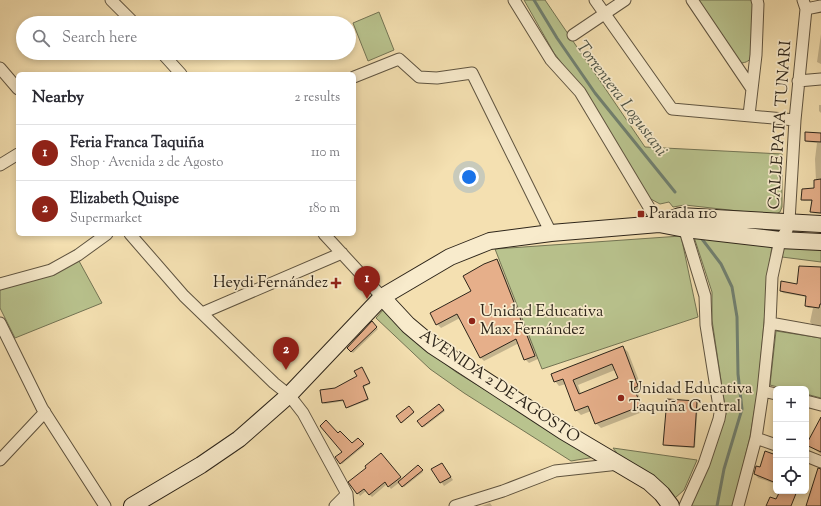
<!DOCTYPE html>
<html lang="en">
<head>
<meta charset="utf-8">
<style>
	:root { --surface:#fff; --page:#f2f2f3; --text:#2b2b33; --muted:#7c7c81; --line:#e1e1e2; --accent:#8f2418 }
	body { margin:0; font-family:"Sorts Mill Goudy",serif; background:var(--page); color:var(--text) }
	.controls { position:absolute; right:12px; bottom:12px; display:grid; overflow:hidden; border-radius:6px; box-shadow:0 2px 6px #0003 }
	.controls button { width:36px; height:36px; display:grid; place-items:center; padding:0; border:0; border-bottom:1px solid var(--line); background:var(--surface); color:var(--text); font:20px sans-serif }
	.you { position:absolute; left:469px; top:177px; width:14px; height:14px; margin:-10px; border:3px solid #fff; border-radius:50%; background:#1a73e8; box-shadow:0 0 0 6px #1a73e833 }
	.badge { display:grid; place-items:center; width:26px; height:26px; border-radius:50%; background:var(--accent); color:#fff; font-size:13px; font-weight:700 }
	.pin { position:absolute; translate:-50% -33px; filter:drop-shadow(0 1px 2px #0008) }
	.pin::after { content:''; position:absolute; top:21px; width:14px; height:12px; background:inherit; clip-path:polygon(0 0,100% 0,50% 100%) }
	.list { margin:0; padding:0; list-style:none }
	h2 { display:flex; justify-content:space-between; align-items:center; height:52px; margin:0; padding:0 16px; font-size:17px }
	h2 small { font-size:13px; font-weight:400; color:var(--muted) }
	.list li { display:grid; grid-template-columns:26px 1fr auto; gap:12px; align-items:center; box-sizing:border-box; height:56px; padding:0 16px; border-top:1px solid var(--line) }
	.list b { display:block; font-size:15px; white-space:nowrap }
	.list p { margin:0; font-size:13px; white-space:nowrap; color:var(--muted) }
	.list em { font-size:13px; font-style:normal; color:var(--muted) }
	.icon { flex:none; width:22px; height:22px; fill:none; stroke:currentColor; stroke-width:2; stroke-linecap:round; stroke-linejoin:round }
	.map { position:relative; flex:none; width:821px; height:506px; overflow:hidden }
	.search { position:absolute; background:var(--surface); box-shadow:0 2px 6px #0003; left:16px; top:16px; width:340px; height:44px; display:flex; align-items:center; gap:10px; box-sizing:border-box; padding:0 14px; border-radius:22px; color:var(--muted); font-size:15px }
	.panel { position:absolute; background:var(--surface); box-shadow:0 2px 6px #0003; left:16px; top:72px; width:340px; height:164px; border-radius:6px }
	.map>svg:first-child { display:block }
</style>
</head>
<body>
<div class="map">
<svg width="821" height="506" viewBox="0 0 821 506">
	<rect width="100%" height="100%" fill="#f4e0b1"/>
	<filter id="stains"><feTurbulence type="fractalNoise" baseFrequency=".005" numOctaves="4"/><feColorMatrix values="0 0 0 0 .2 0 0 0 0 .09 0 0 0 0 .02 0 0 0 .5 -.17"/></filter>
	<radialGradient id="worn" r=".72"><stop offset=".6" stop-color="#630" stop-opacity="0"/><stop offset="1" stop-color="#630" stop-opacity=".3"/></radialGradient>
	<path fill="#b9c38e" stroke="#737454" d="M524 0H545L645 147 782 154V207L780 212 774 215 685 205 673 207 669 202 660 204 649 198 585 93 554 53Z
		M695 0H753L752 57C748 62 745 63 739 63Z
		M379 12 394 50 368 61 353 23Z
		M681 236 698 317 542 369 495 249Z
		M694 237 772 245 768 278 758 389 750 437 733 506H691L699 489 726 414 712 320V292Z
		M783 246 821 249V262L782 257Z
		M79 261 102 303 15 338 0 308V290L53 273Z
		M383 310 411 338 456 372 595 457 571 461 464 393 430 369 376 318Z
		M776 331 821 338V398L806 394V389H785L770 385Z
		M613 448 697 460 684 490 675 498 666 488 620 457Z"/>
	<path fill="#0003" fill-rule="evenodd" d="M821 34V64L817 62Z
		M819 105H821V113L819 111Z
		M821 134V214L813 213 811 211 813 201H804L802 200 815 189 816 181 815 159 817 143 807 142 806 141Z
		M497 260 500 264 538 359 529 363 525 359 519 343 484 361 480 357 460 318 441 328 437 324 431 313 472 292Z
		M798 285H821V326L812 324 810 322 813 308H808L806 306 807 297 783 293 781 291Z
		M372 323 378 329 353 353 348 348Z
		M623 347 628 352 643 391 638 393 645 411 601 428 596 423 591 411 581 415 576 410 566 384 559 386 555 381ZM615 370 619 379 581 394 578 385Z
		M363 370 370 384 364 387 369 400 348 408 345 401 325 404 323 403 322 391 335 389 358 376Z
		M668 400 697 402 698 403 695 448 666 446 664 445Z
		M439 405 445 411 424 427 419 421Z
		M409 407 414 413 402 423 397 417Z
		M776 422V429L773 426Z
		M821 430V454L808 445Z
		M338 434 352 444 358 440 364 446 342 464 341 463 343 452Z
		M384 457 402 479 418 466 423 472 404 487 400 482 391 489 387 484 372 497 366 491 360 496 350 482Z
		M776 457V484L758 478 755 474Z
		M442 464 453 480 444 486 433 469Z
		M490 503 492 506H482Z"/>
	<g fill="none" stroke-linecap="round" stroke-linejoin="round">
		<path stroke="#708070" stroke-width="3" d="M534 0 557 38 595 93 675 192
			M702 239 721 264 732 287 737 317 738 374 742 409 724 469 717 506"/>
	</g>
	<path fill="#e6af8a" stroke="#2d251a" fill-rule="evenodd" d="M805 132 821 133V142L805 141Z
		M821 179V213L810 212 812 200H801L802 189 814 188V180Z
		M497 259 535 356 524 360 516 339 480 358 457 314 436 325 430 313 471 291 463 276 484 264Z
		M799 266 821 267V304H820L819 308 805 306 806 296 780 291 781 281 797 284Z
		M372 321 377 327 351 352 347 348Z
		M623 346 638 386 634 388 641 406 595 424 588 406 575 411 563 379 554 382 551 374ZM612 364 618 378 579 394 573 380Z
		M362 367 370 383 363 386 368 399 346 408 343 400 322 403 320 390 335 388 357 376 354 371Z
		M667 399 697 401 694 447 663 445Z
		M439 404 444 410 422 427 417 421Z
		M409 406 414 412 401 423 396 416Z
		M821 417V452L806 445Z
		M326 420 338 433 340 431 352 443 358 438 364 444 340 464 335 457 342 452 320 426Z
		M765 451 776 455V483L754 474 756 466 760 467Z
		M381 453 401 477 388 487 385 482 369 495 364 489 357 494 348 482 366 468 365 466Z
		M442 463 451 477 440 483 431 469Z
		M418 465 423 470 402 487 398 482Z
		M818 468 821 469V506H806Z
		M780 491H797L791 506H766L770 497 776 499Z"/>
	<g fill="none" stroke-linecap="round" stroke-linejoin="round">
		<g stroke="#5f5440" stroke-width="13">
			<path id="street" d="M111 0 134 23
				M514 0 551 60 580 92 659 224
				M595 0 672 109 795 120
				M692 0 752 89
				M806 9 821 6
				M573 35 625 0
				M162 53 181 74
				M0 68 18 89
				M354 77 399 59 419 77 437 78 472 73 551 233
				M798 81 821 79
				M749 115 756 55 758 4 757 0
				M0 165 18 154
				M683 224 705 296 706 325 720 413 719 419 704 464 685 506
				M130 234 184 296 274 383 289 395 303 413 347 494 348 506
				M324 234 382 297
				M0 284 51 270 78 255 107 234
				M202 313 342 253
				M0 323 42 408 105 506
				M770 323 821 332
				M763 391 776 394
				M806 401 821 405
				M756 438 776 445
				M806 456 821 462
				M0 460 45 412
				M335 506 347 494
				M455 506 503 491 555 471 619 464
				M738 506 756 438 763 391 770 323 772 277 780 240 787 230 789 221 795 120 806 9 803 0"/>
		</g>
		<g stroke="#2d251a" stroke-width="18">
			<path id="secondary" d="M659 224 680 216 821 224
				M382 297 408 325 433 346 563 431 649 482 662 494 671 506
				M132 506 201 465 239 439 289 395 382 297 450 257 490 241 551 233 659 224 685 229 780 240 821 242"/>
		</g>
		<use href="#street" stroke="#f8ebcc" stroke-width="11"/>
		<use href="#secondary" stroke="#f8ebcc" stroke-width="16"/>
	</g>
	<g fill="#8f2418" stroke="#f8ebcc" stroke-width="1.5">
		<rect x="637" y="210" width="8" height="8" rx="2"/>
		<path d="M334 277h4v4h4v4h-4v4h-4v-4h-4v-4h4z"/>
		<circle cx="472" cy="321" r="4"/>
		<circle cx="621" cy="398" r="4"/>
	</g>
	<g text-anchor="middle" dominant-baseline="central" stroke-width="3.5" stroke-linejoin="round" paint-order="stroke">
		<g font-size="16" fill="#2d251a" stroke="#f8ebcc">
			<text transform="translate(781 125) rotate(-86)">CALLE PATA TUNARI</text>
			<text transform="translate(499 387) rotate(34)">AVENIDA 2 DE AGOSTO</text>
		</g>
		<g font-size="16" fill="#2d251a" stroke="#f8ebcc" text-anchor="start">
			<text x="649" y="214">Parada 110</text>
			<text x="328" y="283" text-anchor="end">Heydi Fernández</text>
			<text x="480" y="312">Unidad Educativa<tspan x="480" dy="18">Max Fernández</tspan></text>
			<text x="629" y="389">Unidad Educativa<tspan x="629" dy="18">Taquiña Central</tspan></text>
		</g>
		<g font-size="17" font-style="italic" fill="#4e5345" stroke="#f8ebcc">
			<text transform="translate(621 99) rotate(53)">Torrentera Logustani</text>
		</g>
	</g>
	<rect width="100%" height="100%" filter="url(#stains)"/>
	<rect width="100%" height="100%" fill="url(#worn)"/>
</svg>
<div class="controls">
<button>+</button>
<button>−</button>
<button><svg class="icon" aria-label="locate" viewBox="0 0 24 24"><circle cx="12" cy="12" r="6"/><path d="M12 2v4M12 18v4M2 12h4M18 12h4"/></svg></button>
</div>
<div class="you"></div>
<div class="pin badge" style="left:367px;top:299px">1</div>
<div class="pin badge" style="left:286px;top:370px">2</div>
<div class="search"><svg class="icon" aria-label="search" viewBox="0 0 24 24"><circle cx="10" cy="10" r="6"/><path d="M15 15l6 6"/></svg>Search here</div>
<section class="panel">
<h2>Nearby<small>2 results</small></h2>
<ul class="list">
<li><span class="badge">1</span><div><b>Feria Franca Taquiña</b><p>Shop · Avenida 2 de Agosto</p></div><em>110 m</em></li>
<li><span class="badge">2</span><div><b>Elizabeth Quispe</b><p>Supermarket</p></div><em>180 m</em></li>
</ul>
</section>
</div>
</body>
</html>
